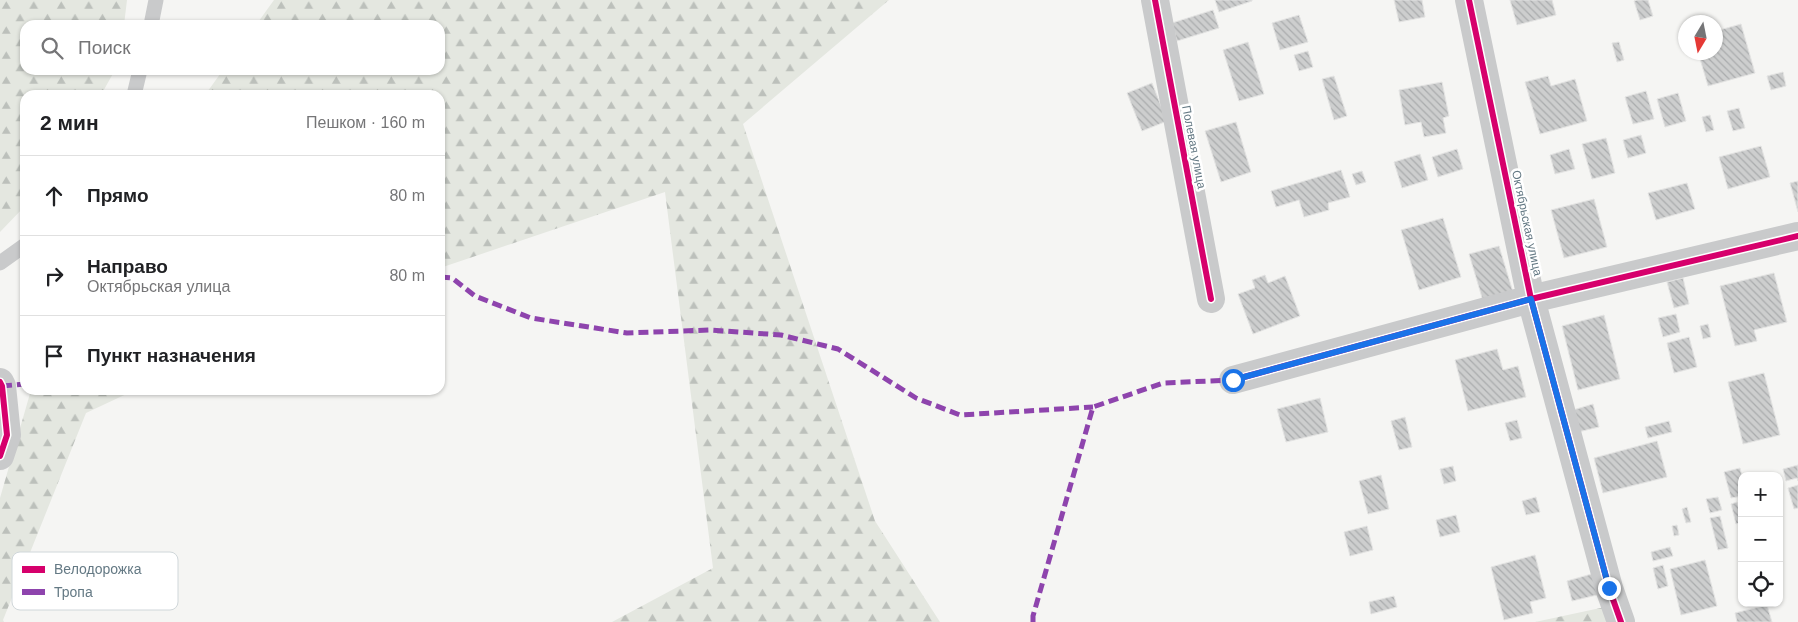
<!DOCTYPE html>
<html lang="ru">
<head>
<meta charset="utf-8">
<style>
	:root { --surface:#fff; --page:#f2f2f2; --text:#202124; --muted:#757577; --line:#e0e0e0 }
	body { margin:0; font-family:Helvetica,sans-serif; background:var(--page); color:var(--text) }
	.controls { position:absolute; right:15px; bottom:15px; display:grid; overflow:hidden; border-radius:10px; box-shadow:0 1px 4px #0004 }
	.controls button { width:45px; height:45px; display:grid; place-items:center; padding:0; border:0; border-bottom:1px solid var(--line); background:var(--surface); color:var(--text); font:25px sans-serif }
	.compass { position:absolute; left:1678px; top:15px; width:45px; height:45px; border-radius:50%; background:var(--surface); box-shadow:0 1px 4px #0004; rotate:190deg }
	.stop { position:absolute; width:15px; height:15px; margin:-11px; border:4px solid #1a73e8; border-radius:50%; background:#fff }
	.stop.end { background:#1a73e8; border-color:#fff; box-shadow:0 1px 5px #0008 }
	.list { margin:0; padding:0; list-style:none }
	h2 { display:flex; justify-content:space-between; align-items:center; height:65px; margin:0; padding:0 20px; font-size:21px }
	h2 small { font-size:16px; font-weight:400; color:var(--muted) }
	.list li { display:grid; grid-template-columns:32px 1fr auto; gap:15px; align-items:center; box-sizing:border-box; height:80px; padding:0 20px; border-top:1px solid var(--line) }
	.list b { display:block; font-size:19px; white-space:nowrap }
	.list p { margin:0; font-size:16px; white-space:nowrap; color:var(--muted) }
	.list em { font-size:16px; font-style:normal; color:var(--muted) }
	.icon { flex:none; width:28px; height:28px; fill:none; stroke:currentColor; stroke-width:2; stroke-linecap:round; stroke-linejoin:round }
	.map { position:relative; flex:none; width:1798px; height:622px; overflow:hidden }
	.search { position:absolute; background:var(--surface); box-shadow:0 1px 4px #0004; left:20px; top:20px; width:425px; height:55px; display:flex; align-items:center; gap:12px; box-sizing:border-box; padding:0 18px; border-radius:15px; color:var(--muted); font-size:19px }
	.panel { position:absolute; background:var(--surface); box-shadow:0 1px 4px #0004; left:20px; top:90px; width:425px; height:305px; border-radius:15px }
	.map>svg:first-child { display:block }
</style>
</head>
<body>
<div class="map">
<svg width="1798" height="622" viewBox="0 0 1798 622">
	<defs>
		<pattern id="forest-firs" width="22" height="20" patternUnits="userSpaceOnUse" patternTransform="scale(1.25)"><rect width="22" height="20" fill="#e4e7e0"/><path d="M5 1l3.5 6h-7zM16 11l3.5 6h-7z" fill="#bcc0bb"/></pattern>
		<pattern id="building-back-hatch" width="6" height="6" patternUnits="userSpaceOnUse" patternTransform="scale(1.25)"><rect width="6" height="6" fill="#cdcece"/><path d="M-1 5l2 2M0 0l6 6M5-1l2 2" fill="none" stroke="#aaacad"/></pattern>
	</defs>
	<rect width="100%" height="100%" fill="#f5f5f3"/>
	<path fill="url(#forest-firs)" d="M0 0H127L124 25H25V70H115L101 95H25V206L0 232Z
		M274 0H889L743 124 875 521 940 622H612L713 568 665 192 440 268V95H205L223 70H440V25H256Z
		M31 390H135L86 413 3 620 4 622H0V498Z
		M1605 607 1610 622H1535Z"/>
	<path fill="url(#building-back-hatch)" stroke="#e4e4e3" d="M1215 0H1252V1L1219 12Z
		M1394 0H1422L1425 17 1399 22Z
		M1510 0H1552L1556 15 1517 25Z
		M1637 0H1648L1653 16 1640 20 1634 1Z
		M1213 10 1219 28 1177 41 1172 23Z
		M1299 15 1308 42 1280 50 1272 23Z
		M1741 24 1755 73 1708 86 1698 52H1716V31Z
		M1248 42 1264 94 1239 101 1223 50Z
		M1619 42 1624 60 1617 62 1612 43Z
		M1308 51 1313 67 1299 71 1294 55Z
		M1783 72 1786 86 1771 90 1767 76Z
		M1334 76 1347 116 1334 120 1322 79Z
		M1548 76 1551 86 1575 79 1587 121 1540 134 1525 82Z
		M1442 82 1449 116 1443 118 1446 133 1424 137 1421 122 1405 125 1399 90Z
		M1152 83 1167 121 1142 131 1127 93Z
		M1646 91 1654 119 1633 124 1625 97Z
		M1678 93 1686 121 1665 127 1657 99Z
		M1739 108 1745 128 1733 131 1727 111Z
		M1710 115 1714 130 1706 132 1702 117Z
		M1236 122 1251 172 1221 182 1205 131Z
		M1641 135 1646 153 1628 158 1623 140Z
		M1606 138 1615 173 1592 179 1582 144Z
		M1761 146 1770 177 1728 189 1719 157Z
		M1457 149 1463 169 1438 177 1432 157Z
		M1569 149 1575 169 1555 174 1550 155Z
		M1420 154 1428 180 1402 188 1394 162Z
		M1341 170 1350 197 1328 203 1329 210 1304 217 1299 200 1276 207 1271 191Z
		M1362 171 1366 182 1356 185 1352 174Z
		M1798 181V212L1790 183Z
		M1687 183 1695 209 1656 220 1648 193Z
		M1594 199 1607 247 1564 258 1551 210Z
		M1443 218 1461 277 1419 290 1401 230Z
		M1499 246 1513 292 1483 301 1469 254Z
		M1774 273 1787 322 1754 330 1757 341 1735 346 1720 286Z
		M1265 275 1268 283 1285 276 1300 316 1253 334 1238 294 1255 288 1252 280Z
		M1683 278 1689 304 1674 308 1667 282Z
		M1676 314 1680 332 1663 337 1658 318Z
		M1604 315 1620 379 1578 390 1562 326Z
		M1708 324 1711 337 1703 339 1700 326Z
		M1689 337 1697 367 1674 373 1667 343Z
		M1497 349 1503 370 1518 366 1526 397 1468 411 1455 360Z
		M1764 373 1780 435 1743 444 1728 382Z
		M1320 398 1328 432 1286 442 1277 409Z
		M1593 404 1599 427 1578 432 1573 410Z
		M1405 417 1412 447 1399 450 1391 421Z
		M1517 420 1522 438 1510 441 1505 423Z
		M1669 421 1672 432 1648 438 1645 427Z
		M1657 441 1667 477 1603 493 1594 458Z
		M1798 465V481L1797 478 1786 481 1783 469Z
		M1453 466 1456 481 1444 484 1440 469Z
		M1740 468 1742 476V496L1731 498 1724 472Z
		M1381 475 1389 509 1368 514 1359 481Z
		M1798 485V508L1794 509 1788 488Z
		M1536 497 1540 512 1526 515 1522 501Z
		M1718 497 1722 510 1710 513 1706 499Z
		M1737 502 1742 522 1736 524 1731 504Z
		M1687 507 1691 522 1686 523 1682 509Z
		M1456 515 1460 532 1440 537 1436 520Z
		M1720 516 1728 548 1718 550 1710 518Z
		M1677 525 1679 535 1674 536 1672 526Z
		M1367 526 1373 550 1350 556 1344 532Z
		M1670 547 1673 556 1653 561 1651 552Z
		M1535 555 1546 598 1530 602 1533 613 1504 620 1491 567Z
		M1705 560 1717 606 1681 615 1670 569Z
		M1663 565 1668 586 1658 589 1653 568Z
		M1595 573 1601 594 1572 601 1567 581Z
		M1394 596 1397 607 1371 614 1369 602Z
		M1767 605 1772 622H1737L1735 613Z"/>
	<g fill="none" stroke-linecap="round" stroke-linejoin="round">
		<path stroke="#c9cacb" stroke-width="15" d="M151 25 156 0
			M134 95 140 70
			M0 263 25 245"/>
		<path stroke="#c9cacb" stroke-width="28" d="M1155 0 1211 299
			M1469 0 1531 299 1609 588 1621 622
			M1233 380 1531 299 1798 236
			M0 382 2 386 7 435 0 456"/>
		<path stroke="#8e44ad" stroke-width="5" stroke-dasharray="10 5" stroke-linecap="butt" d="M440 277 452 278 475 296 531 318 627 333 710 330 781 335 838 349 916 398 960 415 1093 407
			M2 386 25 384
			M1033 622V616L1093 407 1163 383 1233 380"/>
		<g stroke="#fff" stroke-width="9">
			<path id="cycleway" d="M1155 0 1211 299
				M1469 0 1531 299 1609 588 1621 622
				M1233 380 1531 299 1798 236
				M0 382 2 386 7 435 0 456"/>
		</g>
		<use href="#cycleway" stroke="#d6006c" stroke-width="6"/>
	</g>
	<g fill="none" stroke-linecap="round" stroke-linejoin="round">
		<path stroke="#1a73e8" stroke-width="6" d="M1233 380 1531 299 1609 588"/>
	</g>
	<g text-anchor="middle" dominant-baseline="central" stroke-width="5" stroke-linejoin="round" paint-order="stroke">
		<g font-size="12" fill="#647984" stroke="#fff">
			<text transform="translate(1194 147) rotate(79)">Полевая улица</text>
			<text transform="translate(1527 223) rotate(78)">Октябрьская улица</text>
		</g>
	</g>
	<rect x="12" y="552" width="166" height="58" rx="8" fill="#fff" stroke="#d0d7da" stroke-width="1"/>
	<rect x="22" y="566" width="23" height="7" fill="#d6006c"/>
	<rect x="22" y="589" width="23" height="6" fill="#8e44ad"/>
	<g font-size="14" fill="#647984">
		<text x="54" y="574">Велодорожка</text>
		<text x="54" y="597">Тропа</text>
	</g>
</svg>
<div class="controls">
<button>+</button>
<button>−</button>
<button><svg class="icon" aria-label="locate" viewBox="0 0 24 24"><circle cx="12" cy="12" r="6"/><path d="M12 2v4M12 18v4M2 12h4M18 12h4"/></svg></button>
</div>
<svg class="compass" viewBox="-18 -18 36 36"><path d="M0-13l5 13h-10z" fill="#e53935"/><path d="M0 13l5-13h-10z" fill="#757577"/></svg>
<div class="stop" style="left:1233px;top:380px"></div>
<div class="stop end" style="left:1609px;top:588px"></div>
<div class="search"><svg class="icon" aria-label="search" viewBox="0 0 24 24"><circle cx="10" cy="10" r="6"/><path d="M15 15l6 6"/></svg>Поиск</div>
<section class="panel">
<h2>2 мин<small>Пешком · 160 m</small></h2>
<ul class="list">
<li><svg class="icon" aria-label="ahead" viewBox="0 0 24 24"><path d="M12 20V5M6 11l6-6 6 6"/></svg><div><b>Прямо</b></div><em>80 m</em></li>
<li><svg class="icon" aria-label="right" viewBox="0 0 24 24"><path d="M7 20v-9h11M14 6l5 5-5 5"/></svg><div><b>Направо</b><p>Октябрьская улица</p></div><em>80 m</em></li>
<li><svg class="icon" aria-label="arrive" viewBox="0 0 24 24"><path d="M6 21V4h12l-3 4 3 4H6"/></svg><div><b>Пункт назначения</b></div></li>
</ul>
</section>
</div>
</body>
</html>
